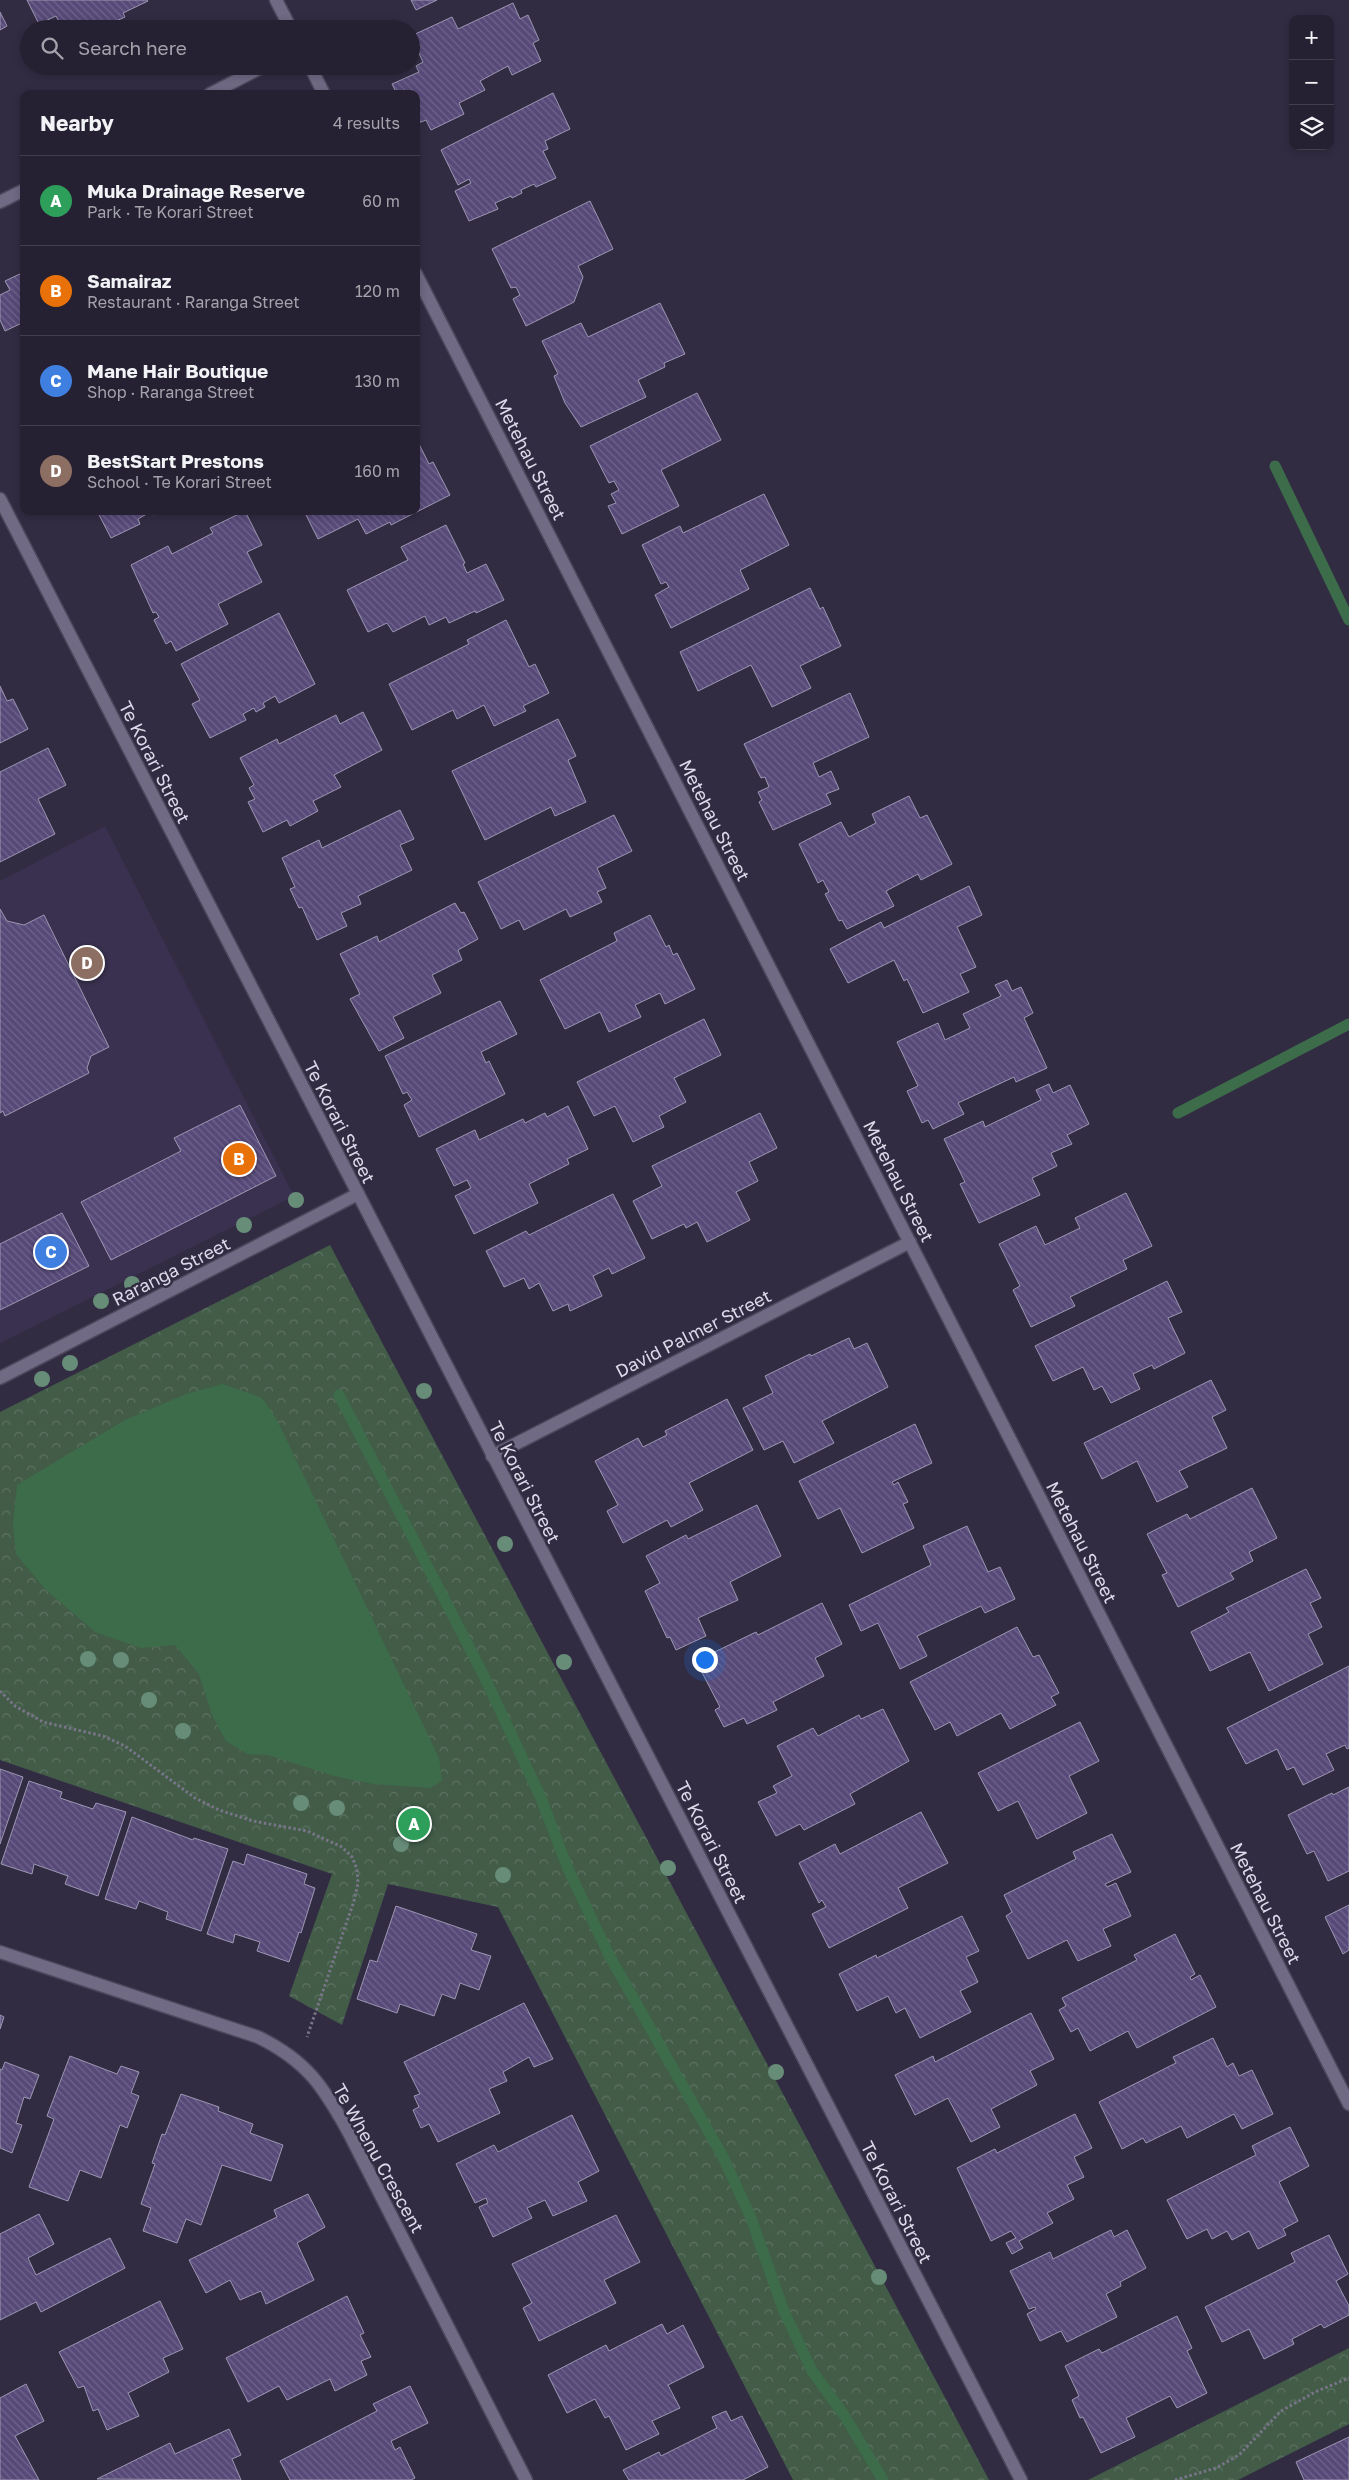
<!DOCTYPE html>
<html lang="en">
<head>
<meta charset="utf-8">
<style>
	:root { --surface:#262132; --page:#322e3e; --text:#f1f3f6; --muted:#a4a3ac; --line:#423e4d; --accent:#b45309 }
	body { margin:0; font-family:"Golos Text",sans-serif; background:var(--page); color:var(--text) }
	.controls { position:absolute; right:15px; top:15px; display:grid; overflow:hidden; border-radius:10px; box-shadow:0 2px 8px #0003 }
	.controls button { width:45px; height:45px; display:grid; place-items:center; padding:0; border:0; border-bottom:1px solid var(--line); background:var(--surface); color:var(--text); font:25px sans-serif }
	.you { position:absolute; left:704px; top:1659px; width:18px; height:18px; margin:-12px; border:4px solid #fff; border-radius:50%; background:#1a73e8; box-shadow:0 0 0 8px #1a73e833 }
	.badge { display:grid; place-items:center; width:32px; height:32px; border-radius:50%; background:var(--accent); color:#fff; font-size:16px; font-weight:700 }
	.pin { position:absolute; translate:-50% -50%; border:2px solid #fff; box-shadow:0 1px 5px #0006 }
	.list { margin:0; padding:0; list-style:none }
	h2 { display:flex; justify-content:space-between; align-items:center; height:65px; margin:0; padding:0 20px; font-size:21px }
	h2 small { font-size:16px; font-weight:400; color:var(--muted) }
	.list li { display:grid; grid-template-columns:32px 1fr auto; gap:15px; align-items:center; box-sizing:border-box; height:90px; padding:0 20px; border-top:1px solid var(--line) }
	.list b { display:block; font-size:19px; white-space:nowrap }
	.list p { margin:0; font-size:16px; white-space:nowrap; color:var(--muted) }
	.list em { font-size:16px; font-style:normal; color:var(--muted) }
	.icon { flex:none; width:28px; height:28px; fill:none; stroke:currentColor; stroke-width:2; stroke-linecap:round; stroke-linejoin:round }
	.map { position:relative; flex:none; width:1349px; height:2480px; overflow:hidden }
	.search { position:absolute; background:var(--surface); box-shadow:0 2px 8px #0003; left:20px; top:20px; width:400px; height:55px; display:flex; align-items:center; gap:12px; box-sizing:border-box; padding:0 18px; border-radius:28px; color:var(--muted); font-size:19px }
	.panel { position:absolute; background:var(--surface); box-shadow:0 2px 8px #0003; left:20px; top:90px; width:400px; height:425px; border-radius:10px }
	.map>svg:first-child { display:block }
</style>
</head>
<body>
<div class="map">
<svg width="1349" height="2480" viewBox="0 0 1349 2480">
	<defs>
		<pattern id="forest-crowns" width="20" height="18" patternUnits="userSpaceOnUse" patternTransform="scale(1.25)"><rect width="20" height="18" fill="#425c48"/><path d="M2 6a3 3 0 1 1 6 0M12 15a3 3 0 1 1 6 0" fill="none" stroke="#5d7362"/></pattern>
		<pattern id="building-back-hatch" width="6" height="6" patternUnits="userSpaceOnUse" patternTransform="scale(1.25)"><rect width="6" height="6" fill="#574a79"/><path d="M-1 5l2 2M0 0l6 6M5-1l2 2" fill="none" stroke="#6f648c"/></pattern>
	</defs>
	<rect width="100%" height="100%" fill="#322c43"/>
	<path fill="#39314f" d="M105 826 294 1196 0 1343V881Z"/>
	<path fill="url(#forest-crowns)" d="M330 1245 989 2480H793L498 1907 388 1884 342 2025 289 1996 332 1874 0 1760V1412Z
		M1349 2348V2424L1238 2480H1088Z"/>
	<path fill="#3d6c4a" d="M223 1384 262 1398 277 1420 439 1758 442 1781 430 1788 373 1784 334 1776 268 1755 247 1754 226 1741 212 1715 199 1674 175 1645 141 1648 95 1632 45 1589 16 1554 13 1524 17 1485 125 1420 186 1394Z"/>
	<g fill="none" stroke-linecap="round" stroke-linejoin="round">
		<path stroke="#3d6c4a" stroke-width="11" d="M1275 466 1349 620
			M1178 1113 1349 1024
			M339 1395 484 1676 541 1798 568 1869 609 1955 723 2157 751 2218 783 2309 812 2371 844 2415 883 2480"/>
	</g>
	<path fill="url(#building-back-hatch)" stroke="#9d97b3" d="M27 0H147L148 1 123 13 125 17 101 28 63 29 56 16 39 24Z
		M411 0H437L416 10Z
		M513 3 520 19 528 15 539 40 533 43 541 61 512 75 508 66 480 81 485 90 459 103 464 114 431 130 426 120 416 124V94H397L392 84 419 72 416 66 423 62 411 36 452 17 458 29Z
		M0 12 7 26 0 30Z
		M553 93 570 129 545 141 548 149 543 151 556 178 536 187 534 184 521 190 522 193 512 198 511 196 495 203 498 209 469 221 455 191 471 183 469 179 458 185 441 150Z
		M590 201 613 249 578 266 583 277 574 302 526 326 513 299 520 295 516 287 511 288 492 249Z
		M24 272V322L5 331 0 320V295L10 290 5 281Z
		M660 303 685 354 664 363 665 367 638 380 646 397 581 427 565 403 554 376 558 374 542 341 581 323 588 337Z
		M697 393 721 440 661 470 679 506 622 534 608 506 616 503 611 494 619 490 614 481 609 483 590 446Z
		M416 438 429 464 433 462 450 495 391 525 390 522 366 534 358 519 318 539 304 511H416Z
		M764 494 789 545 740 570 749 589 671 628 655 595 669 587 666 582 661 584 642 545 680 526 683 533Z
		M97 511H162L153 515 152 511 138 519 140 524 111 538Z
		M245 511 262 545 247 552 262 582 218 604 228 624 176 651 171 641 166 644 154 620 159 617 156 612 153 613 131 565 168 546 172 554 213 533 210 528Z
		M446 525 465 563 463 564 467 573 486 564 504 600 476 613 475 611 449 623 446 617 429 625 425 616 393 632 387 623 368 632 347 590 408 560 401 547Z
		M810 588 820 609 823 607 841 646 800 666 811 688 772 707 751 665 698 691 680 652Z
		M279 613 315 684 279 703 275 696 263 703 265 707 256 712 254 708 243 714 246 720 210 738 192 704 200 700 181 664Z
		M506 620 529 667 535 664 549 693 523 706 526 711 494 726 484 705 457 719 453 710 412 730 389 684 469 644 467 640Z
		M0 686 7 701 13 699 28 729 0 743Z
		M850 693 869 737 813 763 819 777 831 771 839 789 826 794 831 804 773 830 759 802 762 800 758 792 769 787 765 777 761 778 744 744Z
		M363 712 382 750 334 775 341 787 313 801 318 811 290 826 287 820 263 832 248 802 255 799 249 788 254 785 240 758 277 739 279 744 336 715 340 724Z
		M558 719 576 756 568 760 586 802 555 816 551 807 485 840 452 771Z
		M48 748 66 785 38 799 55 834 0 862V772Z
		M909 796 920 818 927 815 952 864 921 880 918 874 886 891 894 906 847 929 842 920 839 921 825 894 829 892 823 880 818 883 799 844 841 822 849 837 876 823 872 814Z
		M400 810 414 839 400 845 412 870 358 896 361 904 341 913 347 926 317 940 302 907 299 908 290 889 295 887 282 858 319 840 322 848Z
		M614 815 632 851 597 868 606 888 597 892 602 902 570 917 566 909 524 930 519 920 501 929 478 882Z
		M969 886 982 915 957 927 976 967 960 974 969 992 923 1013 907 979 904 981 894 960 848 983 830 949 881 922 884 928Z
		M455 903 461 913 464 912 478 939 458 950 462 960 432 975 441 993 393 1017 404 1038 379 1051 350 999 360 994 340 954 377 936 379 942Z
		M0 909 7 921 24 925 44 915 109 1047 91 1056 87 1068 89 1073 5 1116 3 1111 0 1113Z
		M650 915 666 947 669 945 673 955 677 953 695 989 665 1004 660 993 635 1005 641 1017 609 1032 600 1012 565 1029 540 980 617 941 614 933Z
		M1007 980 1012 991 1021 987 1033 1013 1024 1018 1047 1068 1016 1082 1014 1077 958 1103 964 1114 933 1129 928 1120 922 1123 907 1091 918 1086 897 1042 938 1023 945 1040 970 1028 963 1014 1001 996 995 985Z
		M500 1001 517 1034 481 1052 486 1063 489 1061 505 1094 419 1137 404 1105 412 1100 407 1092 403 1094 385 1056Z
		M704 1019 721 1055 674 1078 686 1102 659 1116 664 1127 633 1142 615 1106 594 1116 577 1082Z
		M1049 1084 1053 1093 1070 1085 1089 1124 1067 1135 1072 1144 1051 1153 1057 1166 1032 1178 1040 1195 979 1223 960 1184 965 1182 944 1139 983 1121 985 1127 1041 1100 1036 1090Z
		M240 1105 276 1176 111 1260 81 1202 181 1151 174 1138Z
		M568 1106 588 1149 567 1159 569 1164 529 1184 538 1203 474 1234 455 1196 471 1188 467 1180 454 1186 436 1149 475 1130 479 1140 523 1119 525 1123 545 1113 547 1117Z
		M760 1113 777 1148 749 1162 758 1181 736 1192 750 1220 707 1242 697 1222 686 1228 684 1224 652 1239 633 1201 662 1186 652 1166Z
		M1126 1193 1152 1246 1123 1260 1127 1269 1070 1297 1075 1306 1031 1327 1013 1290 1020 1286 999 1244 1036 1226 1045 1245 1080 1228 1075 1218Z
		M613 1194 645 1258 612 1274 609 1268 593 1276 602 1296 570 1311 568 1304 553 1311 539 1283 529 1289 524 1278 504 1287 486 1251 526 1231 529 1235Z
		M62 1213 89 1266 0 1310V1244Z
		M1167 1281 1182 1312 1168 1318 1185 1353 1154 1369 1152 1365 1133 1374 1140 1389 1111 1403 1102 1386 1094 1390 1083 1367 1053 1381 1035 1346Z
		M849 1338 854 1349 867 1343 888 1387 822 1421 834 1443 794 1463 783 1441 764 1450 743 1408 773 1393 765 1376 810 1354 811 1356Z
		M1211 1380 1226 1410 1212 1417 1227 1448 1179 1471 1188 1487 1157 1502 1137 1461 1102 1479 1084 1443Z
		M727 1399 753 1450 689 1483 703 1510 671 1527 667 1520 623 1543 607 1511 618 1505 595 1461 638 1438 643 1447 667 1435 665 1431Z
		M915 1424 932 1463 892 1482 894 1485 898 1482 908 1502 903 1504 914 1528 862 1553 840 1508 818 1519 799 1481Z
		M1252 1488 1277 1538 1249 1552 1253 1561 1230 1573 1234 1579 1178 1607 1162 1575 1167 1573 1147 1534 1187 1514 1190 1519Z
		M757 1505 781 1556 730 1582 738 1600 698 1618 706 1636 676 1650 670 1637 667 1638 645 1591 660 1583 646 1556 686 1535 688 1539Z
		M967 1526 988 1572 1000 1567 1015 1599 985 1613 981 1606 917 1636 927 1656 900 1669 878 1623 861 1631 849 1605 931 1565 923 1546Z
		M1306 1569 1321 1598 1310 1603 1322 1627 1308 1634 1323 1664 1269 1691 1250 1652 1210 1671 1191 1632 1229 1612 1226 1608Z
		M822 1603 842 1644 815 1658 824 1676 773 1702 777 1710 747 1724 744 1718 724 1727 715 1710 720 1707 696 1661 756 1632 758 1635Z
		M1017 1627 1033 1657 1039 1655 1059 1693 1051 1697 1056 1705 1010 1729 1001 1713 957 1736 950 1722 935 1730 910 1682Z
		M1349 1666V1748L1347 1749 1345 1745 1326 1754 1334 1770 1303 1785 1294 1767 1287 1770 1277 1749 1246 1764 1227 1728Z
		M883 1709 909 1761 850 1794 855 1804 804 1830 800 1824 776 1836 758 1802 777 1793 773 1786 792 1776 777 1746 813 1728 818 1736 859 1715 861 1719Z
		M1080 1722 1099 1761 1069 1776 1087 1813 1037 1839 1018 1801 998 1811 978 1773Z
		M0 1769 23 1777 0 1844Z
		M29 1781 62 1792 60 1798 93 1809 96 1803 126 1812 98 1896 65 1884 68 1876 34 1864 32 1874 1 1864Z
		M1349 1787V1871L1328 1881 1314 1851 1307 1854 1288 1815 1332 1793 1333 1795Z
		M921 1812 948 1863 898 1888 908 1908 829 1948 812 1914 826 1907 822 1900 819 1903 799 1863 835 1844 840 1854Z
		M132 1817 193 1840 194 1838 228 1849 201 1931 166 1919 168 1912 139 1901 136 1909 105 1899Z
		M1112 1834 1131 1872 1105 1884 1107 1887 1116 1883 1131 1916 1103 1929 1111 1946 1078 1961 1067 1940 1028 1959 1006 1916 1012 1912 1004 1895 1076 1859 1073 1852Z
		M247 1854 307 1874 304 1884 315 1888 301 1933 299 1932 289 1962 257 1951 260 1942 235 1934 233 1943 207 1934 233 1861 244 1865Z
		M1349 1905V1950L1343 1954 1325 1917Z
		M396 1906 477 1934 471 1950 491 1956 479 1990 460 1983 455 1999 442 1994 434 2016 400 2004 397 2013 357 1999 370 1960 377 1962Z
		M962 1916 979 1951 966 1957 978 1982 960 1991 971 2012 920 2038 905 2008 896 2013 888 1996 857 2011 839 1974 876 1955 877 1958Z
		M1175 1934 1195 1974 1190 1977 1191 1980 1200 1975 1216 2007 1137 2048 1128 2031 1090 2051 1078 2028 1071 2032 1059 2010 1066 2006 1062 1998 1137 1960 1134 1955Z
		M524 2003 553 2059 534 2067 529 2057 503 2072 507 2081 489 2089 500 2113 438 2142 429 2124 421 2128 413 2110 419 2107 414 2096 420 2094 404 2062Z
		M1031 2013 1054 2059 1030 2071 1037 2085 991 2109 1000 2127 971 2142 948 2098 915 2115 895 2075 933 2056 935 2062Z
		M0 2015 4 2017 0 2029Z
		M1213 2038 1227 2067 1233 2063 1239 2076 1252 2070 1273 2114 1242 2129 1234 2114 1187 2138 1181 2126 1146 2143 1143 2138 1122 2149 1099 2102 1176 2063 1173 2057Z
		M70 2056 117 2074 121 2066 139 2072 131 2093 139 2096 127 2128 120 2125 101 2178 80 2170 68 2201 29 2187 54 2119 47 2116Z
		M5 2062 39 2075 30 2099 24 2097 16 2123 22 2125 12 2153 0 2148V2069L2 2070Z
		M181 2094 219 2107 218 2111 253 2124 250 2133 283 2145 271 2181 222 2165 201 2225 186 2219 177 2243 143 2231 151 2208 141 2204 155 2164 152 2163 162 2134 165 2135Z
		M1075 2114 1092 2148 1074 2157 1084 2177 1067 2185 1074 2199 1047 2213 1053 2223 1019 2241 1023 2248 1012 2254 1006 2243 1016 2238 1011 2231 991 2241 957 2168 995 2149 997 2153Z
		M572 2115 599 2171 578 2182 587 2201 553 2216 545 2200 527 2208 532 2218 493 2237 479 2207 488 2203 486 2198 475 2203 456 2164 494 2145 498 2152Z
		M1290 2127 1309 2166 1279 2182 1298 2221 1283 2229 1286 2235 1258 2249 1249 2231 1232 2240 1227 2231 1212 2239 1207 2229 1187 2239 1167 2200 1256 2155 1252 2146Z
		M308 2194 325 2227 297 2243 314 2280 266 2304 261 2291 240 2300 230 2280 206 2293 189 2260 277 2217 274 2210Z
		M39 2214 54 2244 28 2258 36 2275 110 2238 125 2268 41 2312 36 2302 0 2320V2234Z
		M616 2215 640 2262 604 2280 616 2303 539 2341 523 2308 532 2303 512 2264Z
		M1111 2230 1114 2237 1127 2230 1146 2268 1120 2282 1121 2286 1106 2294 1117 2317 1067 2342 1061 2331 1040 2341 1027 2314 1036 2309 1035 2307 1029 2309 1010 2271 1050 2252 1053 2259Z
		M1329 2235 1348 2274 1336 2281 1349 2306V2315L1324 2328 1321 2324 1292 2339 1294 2344 1264 2359 1249 2329 1222 2342 1205 2307 1295 2262 1291 2253Z
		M347 2296 364 2333 360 2335 371 2357 361 2361 367 2375 335 2391 330 2379 287 2400 279 2386 248 2402 226 2358Z
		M160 2301 183 2349 163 2358 169 2372 128 2393 139 2416 107 2430 98 2409 93 2411 84 2386 78 2388 59 2352Z
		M1177 2316 1192 2348 1187 2351 1207 2393 1177 2408 1170 2396 1126 2418 1135 2437 1101 2453 1083 2417 1080 2418 1072 2400 1079 2396 1065 2366 1099 2349 1102 2353Z
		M662 2324 667 2334 683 2325 704 2367 668 2385 680 2408 652 2421 659 2434 626 2450 609 2416 605 2418 595 2399 567 2413 548 2375 606 2345 609 2351Z
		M26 2384 44 2421 15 2436 39 2480H0V2398Z
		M410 2386 428 2423 391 2441 395 2450 400 2447 415 2478 411 2480H290L280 2461 377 2411 373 2404Z
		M726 2411 731 2421 742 2416 768 2467 743 2480H629L623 2470 659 2452 661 2456 717 2428 712 2417Z
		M229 2429 241 2455 232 2459 241 2480 97 2479 170 2443 175 2454Z
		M1349 2437V2480H1304L1296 2462Z"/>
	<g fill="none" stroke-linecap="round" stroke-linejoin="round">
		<g stroke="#4c475b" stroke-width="15">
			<path id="minor" d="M276 0 291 29
				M310 66 324 94
				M210 94 264 66
				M0 202 24 190
				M416 274 1349 2104
				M0 1378 358 1194
				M492 1456 910 1242
				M0 1952 258 2037C307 2061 323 2086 349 2133L526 2480"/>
		</g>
		<g stroke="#4c475b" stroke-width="15">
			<path id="tertiary" d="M0 499 1021 2480"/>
		</g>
		<path stroke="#797588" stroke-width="3" stroke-dasharray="2.5 2.5" stroke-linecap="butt" d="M0 1691 15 1706 43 1722 103 1736 125 1746 195 1798 219 1810 253 1821 307 1831 342 1847 352 1857 357 1869 358 1883 354 1901 307 2037
			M1175 2480 1216 2468 1239 2455 1281 2411 1315 2392 1349 2378"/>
		<use href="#minor" stroke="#706a85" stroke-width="12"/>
		<use href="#tertiary" stroke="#706a85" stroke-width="12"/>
	</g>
	<g fill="#678d79">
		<circle cx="296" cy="1200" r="8"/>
		<circle cx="244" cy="1225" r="8"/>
		<circle cx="132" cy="1284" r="8"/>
		<circle cx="101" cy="1301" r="8"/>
		<circle cx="70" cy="1363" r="8"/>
		<circle cx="42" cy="1379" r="8"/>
		<circle cx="424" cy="1391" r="8"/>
		<circle cx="505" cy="1544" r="8"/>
		<circle cx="88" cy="1659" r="8"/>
		<circle cx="121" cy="1660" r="8"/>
		<circle cx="564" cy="1662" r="8"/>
		<circle cx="149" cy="1700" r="8"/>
		<circle cx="183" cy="1731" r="8"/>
		<circle cx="301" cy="1803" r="8"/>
		<circle cx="337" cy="1808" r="8"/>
		<circle cx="401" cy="1844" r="8"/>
		<circle cx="668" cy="1868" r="8"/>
		<circle cx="503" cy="1875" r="8"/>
		<circle cx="776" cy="2072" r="8"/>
		<circle cx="879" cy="2277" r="8"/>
	</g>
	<g text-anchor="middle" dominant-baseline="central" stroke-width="5" stroke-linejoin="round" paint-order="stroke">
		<g font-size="18" fill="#dcd9e8" stroke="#322c43">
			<text transform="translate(531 459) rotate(63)">Metehau Street</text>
			<text transform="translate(155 762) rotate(63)">Te Korari Street</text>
			<text transform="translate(715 820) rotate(63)">Metehau Street</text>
			<text transform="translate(340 1122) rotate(63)">Te Korari Street</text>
			<text transform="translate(899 1181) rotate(63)">Metehau Street</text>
			<text transform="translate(171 1271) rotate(-27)">Raranga Street</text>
			<text transform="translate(693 1333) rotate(-27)">David Palmer Street</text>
			<text transform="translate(525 1482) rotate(63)">Te Korari Street</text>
			<text transform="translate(1082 1542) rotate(63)">Metehau Street</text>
			<text transform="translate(712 1842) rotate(63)">Te Korari Street</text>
			<text transform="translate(1266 1903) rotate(63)">Metehau Street</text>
			<text transform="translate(379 2158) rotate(61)">Te Whenu Crescent</text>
			<text transform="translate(897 2202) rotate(63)">Te Korari Street</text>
		</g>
	</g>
</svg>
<div class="controls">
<button>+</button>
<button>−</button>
<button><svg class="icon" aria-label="layers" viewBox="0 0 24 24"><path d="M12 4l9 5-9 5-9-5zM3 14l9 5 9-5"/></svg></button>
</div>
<div class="you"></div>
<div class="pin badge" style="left:414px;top:1824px;background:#2e9e5b">A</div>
<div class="pin badge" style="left:239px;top:1159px;background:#e8710a">B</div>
<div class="pin badge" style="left:51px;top:1252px;background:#3f7fe0">C</div>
<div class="pin badge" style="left:87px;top:963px;background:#8d6e63">D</div>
<div class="search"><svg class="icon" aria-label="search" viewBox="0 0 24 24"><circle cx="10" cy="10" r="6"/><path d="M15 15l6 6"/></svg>Search here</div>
<section class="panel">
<h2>Nearby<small>4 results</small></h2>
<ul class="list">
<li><span class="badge" style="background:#2e9e5b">A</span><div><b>Muka Drainage Reserve</b><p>Park · Te Korari Street</p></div><em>60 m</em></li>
<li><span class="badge" style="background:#e8710a">B</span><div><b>Samairaz</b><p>Restaurant · Raranga Street</p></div><em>120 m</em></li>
<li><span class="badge" style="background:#3f7fe0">C</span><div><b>Mane Hair Boutique</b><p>Shop · Raranga Street</p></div><em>130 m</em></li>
<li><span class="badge" style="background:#8d6e63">D</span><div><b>BestStart Prestons</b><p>School · Te Korari Street</p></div><em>160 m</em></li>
</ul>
</section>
</div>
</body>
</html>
